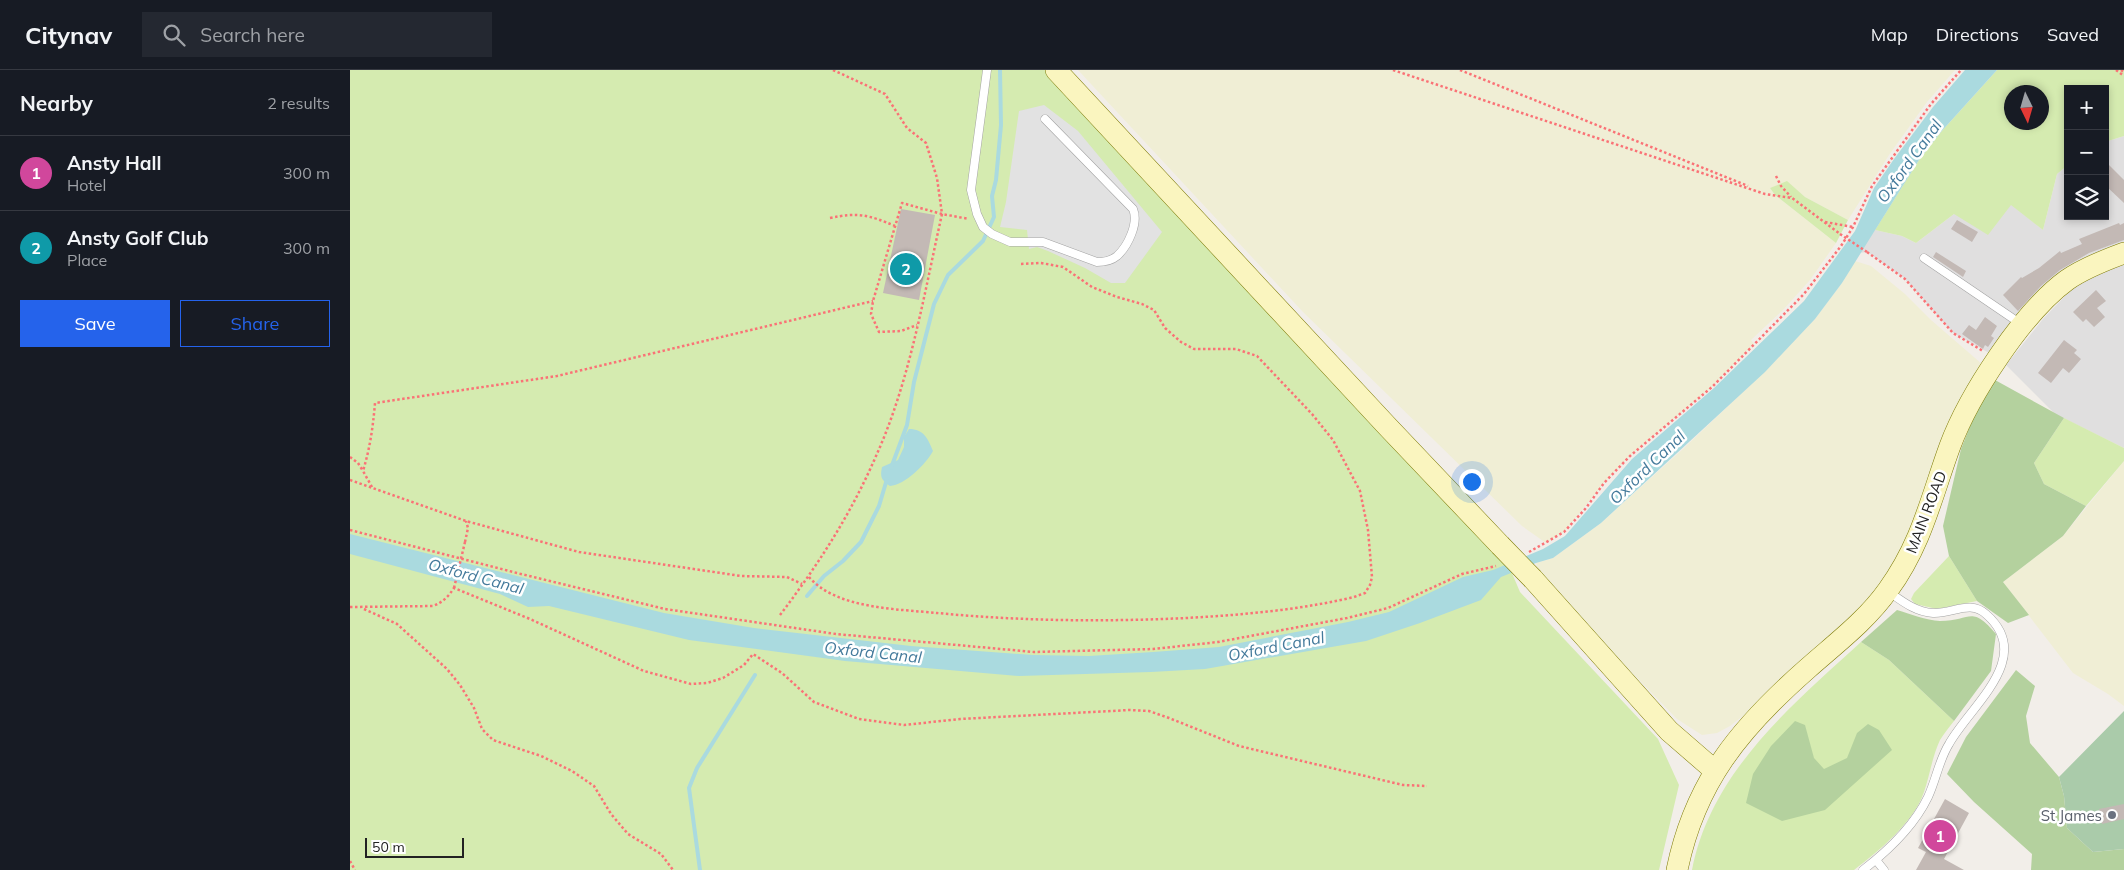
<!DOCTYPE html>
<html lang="en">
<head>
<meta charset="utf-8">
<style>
	:root { --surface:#171b24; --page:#242831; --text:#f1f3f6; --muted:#9ea1a6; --line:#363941; --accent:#2563eb }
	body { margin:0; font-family:Mulish,sans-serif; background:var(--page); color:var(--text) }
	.controls { position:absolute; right:15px; top:15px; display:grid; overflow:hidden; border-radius:0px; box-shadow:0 2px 8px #0003 }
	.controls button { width:45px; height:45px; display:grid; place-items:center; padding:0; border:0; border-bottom:1px solid var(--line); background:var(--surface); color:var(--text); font:25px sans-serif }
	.compass { position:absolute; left:1654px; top:15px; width:45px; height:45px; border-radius:50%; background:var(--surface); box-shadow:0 2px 8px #0003; rotate:175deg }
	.scale { position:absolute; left:15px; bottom:12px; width:99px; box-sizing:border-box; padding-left:5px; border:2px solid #222; border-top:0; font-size:14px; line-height:18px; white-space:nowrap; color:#222; -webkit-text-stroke:4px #fff; paint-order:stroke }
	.you { position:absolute; left:1121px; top:411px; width:18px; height:18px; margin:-12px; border:4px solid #fff; border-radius:50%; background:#1a73e8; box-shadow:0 0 0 8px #1a73e833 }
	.badge { display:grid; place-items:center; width:32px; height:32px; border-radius:50%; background:var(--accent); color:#fff; font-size:16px; font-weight:700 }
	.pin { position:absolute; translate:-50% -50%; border:2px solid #fff; box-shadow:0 1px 5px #0006 }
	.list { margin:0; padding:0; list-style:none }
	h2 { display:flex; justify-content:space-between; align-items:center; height:65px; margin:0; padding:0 20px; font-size:21px }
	h2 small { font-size:16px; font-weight:400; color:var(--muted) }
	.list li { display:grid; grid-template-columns:32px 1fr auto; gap:15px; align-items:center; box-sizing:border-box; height:75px; padding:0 20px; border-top:1px solid var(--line) }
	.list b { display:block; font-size:19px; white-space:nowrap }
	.list p { margin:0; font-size:16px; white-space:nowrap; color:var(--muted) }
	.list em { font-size:16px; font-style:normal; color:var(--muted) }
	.actions { display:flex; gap:10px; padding:15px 20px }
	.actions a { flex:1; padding:11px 0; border:1px solid var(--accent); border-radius:0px; text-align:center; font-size:18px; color:var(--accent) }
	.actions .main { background:var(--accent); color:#fff }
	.icon { flex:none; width:28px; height:28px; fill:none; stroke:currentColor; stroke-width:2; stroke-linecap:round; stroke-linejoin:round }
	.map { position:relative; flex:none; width:1774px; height:800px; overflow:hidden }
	header { display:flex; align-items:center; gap:30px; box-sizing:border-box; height:70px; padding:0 25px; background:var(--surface); border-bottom:1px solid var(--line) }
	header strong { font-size:24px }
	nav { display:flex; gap:28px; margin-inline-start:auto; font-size:18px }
	.search { width:350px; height:45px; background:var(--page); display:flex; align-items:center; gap:12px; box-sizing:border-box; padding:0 18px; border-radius:0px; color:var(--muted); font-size:19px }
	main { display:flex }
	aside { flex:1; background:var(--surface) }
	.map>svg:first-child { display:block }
</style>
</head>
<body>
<header>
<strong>Citynav</strong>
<div class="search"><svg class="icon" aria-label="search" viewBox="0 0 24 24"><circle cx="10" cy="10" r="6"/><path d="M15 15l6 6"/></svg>Search here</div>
<nav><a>Map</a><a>Directions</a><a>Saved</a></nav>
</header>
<main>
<aside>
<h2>Nearby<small>2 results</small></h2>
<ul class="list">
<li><span class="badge" style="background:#d1479c">1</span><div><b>Ansty Hall</b><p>Hotel</p></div><em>300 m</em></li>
<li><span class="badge" style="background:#0f9aa8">2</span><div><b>Ansty Golf Club</b><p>Place</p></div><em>300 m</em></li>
</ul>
<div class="actions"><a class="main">Save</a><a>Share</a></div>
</aside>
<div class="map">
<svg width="1774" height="800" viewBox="0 0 1774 800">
	<rect width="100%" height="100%" fill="#f2eee9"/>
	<path fill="#e0dfdf" d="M1774 66V175L1641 284 1603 263 1554 208 1517 182 1509 183 1525 160 1552 166 1566 173 1604 144 1661 134 1693 160 1707 104 1718 95V146H1755V72Z
		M1774 193V378L1705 344 1656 295 1693 249 1717 224 1734 210Z"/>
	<path fill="#f0eed5" d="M728 0H1605L1577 32 1539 85 1498 150 1455 127 1437 112 1420 118 1425 125 1486 173 1460 210 1433 240 1401 270 1404 274 1362 317 1280 386 1254 413 1214 462 1196 473 1172 456 953 242Z
		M1505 191 1521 196 1555 224 1581 250 1632 294 1555 478 1527 520 1495 554 1403 638 1380 656 1367 663 1352 665 1327 649 1190 508 1186 493 1203 488 1251 453 1333 379 1415 301 1465 249 1492 213Z
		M1774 391V636L1758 624 1723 603 1653 512 1713 466Z"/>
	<path fill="#d5ebb0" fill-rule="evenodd" d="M0 0H706L1150 475 1170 522 1308 669 1329 715 1309 800H0Z
		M1647 0H1774V66L1755 72V19H1718V95L1707 104 1693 160 1661 135 1638 165 1604 144 1566 173 1552 166 1525 160 1569 90 1590 63ZM1662 22H1692V52H1662Z
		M1437 111 1455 127 1498 150 1486 173 1425 125 1420 118Z
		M1714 348 1774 378V391L1736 436 1694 414 1684 393Z
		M1599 486 1627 531 1587 539 1565 534 1561 529 1564 523Z
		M1511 572 1539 590 1604 651C1599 657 1594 664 1590 670 1582 687 1580 705 1574 722 1564 752 1529 781 1504 800H1342C1361 702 1441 636 1511 572Z"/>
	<path fill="#b4d19e" d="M1645 310 1714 348 1684 393 1694 414 1736 436 1713 466 1653 512 1679 545 1658 553 1627 531 1599 486 1593 456 1611 379 1624 346Z
		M1547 540C1560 544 1576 550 1590 551 1621 551 1621 534 1646 564L1641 601 1604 651 1539 590 1511 572Z
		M1666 600 1685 616 1676 646 1680 673 1709 707 1714 726 1717 758 1743 782 1774 779V800H1681L1682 784 1624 732 1597 704 1616 667Z
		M1445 651 1455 655 1464 688 1474 699 1497 688 1507 663 1518 654 1529 660 1542 680 1475 740 1432 751 1396 733 1403 704 1421 676Z"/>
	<path fill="#aacbaa" d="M1774 641V779L1743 782 1717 758 1714 726 1709 707Z"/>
	<path fill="#e2e2e2" d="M694 35 728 61 812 162 775 213H761L735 198 698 181 687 177 679 179 677 160 650 157 656 132 669 41Z"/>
	<path fill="#aadadf" d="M1615 0H1647L1590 63 1569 90 1492 213 1465 249 1415 302 1251 453 1203 488 1186 493 1151 507 1131 530 1070 553 1016 571 855 599 801 602 669 606 495 591 339 570 199 536 178 537 150 524 0 484V464L314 543 404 558 561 576 683 585 739 586 803 582 869 577 998 552 1039 542 1113 507 1143 500 1193 479 1215 466 1282 389 1364 318 1454 231 1505 161 1524 118 1544 89 1583 37Z
		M559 359C574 359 578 369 583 381 576 394 555 415 540 416 531 410 530 407 532 397L548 390 554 377V367Z"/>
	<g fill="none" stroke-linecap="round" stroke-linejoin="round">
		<path stroke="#aadadf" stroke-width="4" d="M541 398 557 355 564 312 584 234 598 205 633 171 644 147 642 126 646 110 651 55 650 0
			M457 526 474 506 493 491 511 472 529 436 537 409
			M350 800 339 718 347 698 405 605"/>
	</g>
	<path fill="#c3b9b5" d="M1755 91 1774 110V133L1755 115Z
		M551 139 585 145 569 230 533 223Z
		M1607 150 1628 162 1622 172 1601 159Z
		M1769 153 1770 155 1774 153V170L1739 183 1710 200 1691 216 1668 241 1653 225 1671 207 1672 208 1689 198 1710 181 1711 183 1732 174 1729 169Z
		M1586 182 1616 201 1613 207 1583 187Z
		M1746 220 1756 231 1747 238 1755 247 1744 257 1736 249 1733 252 1723 242Z
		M1635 247 1647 256 1641 266 1644 268 1638 277 1635 275 1633 279 1612 264 1619 255 1626 260Z
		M1714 270 1727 280 1724 283 1731 289 1719 303 1713 298 1701 313 1688 303Z
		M1595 729 1619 743 1594 789 1614 800H1566L1576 782 1568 778Z
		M1774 734V749L1752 754 1749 739Z"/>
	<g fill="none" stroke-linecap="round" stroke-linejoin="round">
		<g stroke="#a3a3a3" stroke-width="9">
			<path id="service" d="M637 0 621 120 627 144 633 157 642 164 660 172H693L747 192C755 192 761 191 767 186 778 176 789 153 783 139L695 49
				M1574 188 1671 254
				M1526 790 1534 800
				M1513 800C1539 780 1564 756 1578 727 1586 710 1589 690 1599 674 1620 636 1685 588 1637 545 1620 529 1603 544 1583 543 1566 542 1553 532 1539 522"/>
		</g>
		<g stroke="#7d7a05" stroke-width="22">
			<path id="secondary" d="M706 0 1037 356 1150 475
				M1183 509 1319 661 1364 700
				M1327 800C1345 712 1390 658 1457 599 1485 574 1516 551 1538 520 1572 473 1581 428 1600 376 1619 325 1673 242 1717 210 1734 198 1755 190 1774 183"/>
		</g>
		<path stroke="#fa7276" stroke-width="2.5" stroke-dasharray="2.5 2.5" stroke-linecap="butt" d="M483 0 535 24 557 58 576 73 587 108 592 144 552 133 523 231 521 244 529 262 551 261 567 255
			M1043 0 1415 124 1442 128 1490 164
			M1110 0 1398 116
			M1766 0 1774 6
			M1771 0 1774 2
			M1426 106 1431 116 1441 127
			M480 148C508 142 519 145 545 156
			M1475 152 1503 157
			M1517 182 1555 209 1603 263 1633 281
			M0 387 8 393 13 401
			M0 410 116 451 229 482 391 506 437 507 452 514
			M22 417 13 401C20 378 23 357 25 333L207 306 523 231
			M0 460 167 503 315 539 486 564 684 582 803 579 868 572 997 548 1038 538 1112 504 1146 496
			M115 472 118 458 116 451
			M1179 482 1214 462 1236 438 1254 413 1280 386 1362 317 1454 224 1491 176 1503 157 1522 116 1542 88 1581 34 1611 0
			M459 507C486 539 548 539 587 543 670 551 753 552 836 548 892 545 949 540 1004 527L1015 523 1020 515 1022 507 1018 460 1010 421 983 370 962 344 907 286 886 279H844L831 272 815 258 804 240 792 234 767 227 742 217 713 197 691 193 670 194
			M0 537 83 536C93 532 98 527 104 518L180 549 294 601 341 614 357 613 373 608 394 595 403 584 432 603 464 632 509 649 554 655 610 649 780 640 799 641 819 648 889 676 1053 715 1077 716
			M14 539 47 554 97 599 110 615 124 638 132 659 143 670 191 686 222 701 244 716 261 744 278 764 311 784 323 800
			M430 545C468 495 501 444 526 386 560 311 574 224 592 144L619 149
			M0 791 5 800"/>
		<use href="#service" stroke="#fff" stroke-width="8"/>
		<use href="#secondary" stroke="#faf5bf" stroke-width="21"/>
		<g stroke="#7d7a05" stroke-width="22" stroke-linecap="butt">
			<path id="secondary-bridge" d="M1150 475 1183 509"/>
		</g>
		<path stroke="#fa7276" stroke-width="2.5" stroke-dasharray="2.5 2.5" stroke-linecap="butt" d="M1490 164 1517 182
			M104 518 115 472"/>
		<use href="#secondary-bridge" stroke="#faf5bf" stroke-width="21"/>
	</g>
	<circle fill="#6b7280" stroke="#fff" stroke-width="2" cx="1762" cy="745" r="5"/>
	<g text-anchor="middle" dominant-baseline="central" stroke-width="5" stroke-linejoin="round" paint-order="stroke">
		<g font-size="15" fill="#222" stroke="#fff">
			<text transform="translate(1576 442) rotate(-69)">MAIN ROAD</text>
		</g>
		<g font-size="15" fill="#5b616d" stroke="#fff" text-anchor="end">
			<text x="1752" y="745">St James</text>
		</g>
		<g font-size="16" font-style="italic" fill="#447a9b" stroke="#fff">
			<text transform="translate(1559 91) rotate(-54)">Oxford Canal</text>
			<text transform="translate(1297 397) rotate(-44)">Oxford Canal</text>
			<text transform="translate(126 506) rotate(15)">Oxford Canal</text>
			<text transform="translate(926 576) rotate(-11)">Oxford Canal</text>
			<text transform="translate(523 582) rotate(6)">Oxford Canal</text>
		</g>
	</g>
</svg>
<div class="controls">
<button>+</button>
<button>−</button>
<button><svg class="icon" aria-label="layers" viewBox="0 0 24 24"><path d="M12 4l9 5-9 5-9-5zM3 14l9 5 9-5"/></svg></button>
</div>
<svg class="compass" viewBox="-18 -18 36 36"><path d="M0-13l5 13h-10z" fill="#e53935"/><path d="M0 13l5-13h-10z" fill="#9ea1a6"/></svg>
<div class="scale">50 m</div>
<div class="you"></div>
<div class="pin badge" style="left:1590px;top:766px;background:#d1479c">1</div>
<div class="pin badge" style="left:556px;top:199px;background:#0f9aa8">2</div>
</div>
</main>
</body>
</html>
